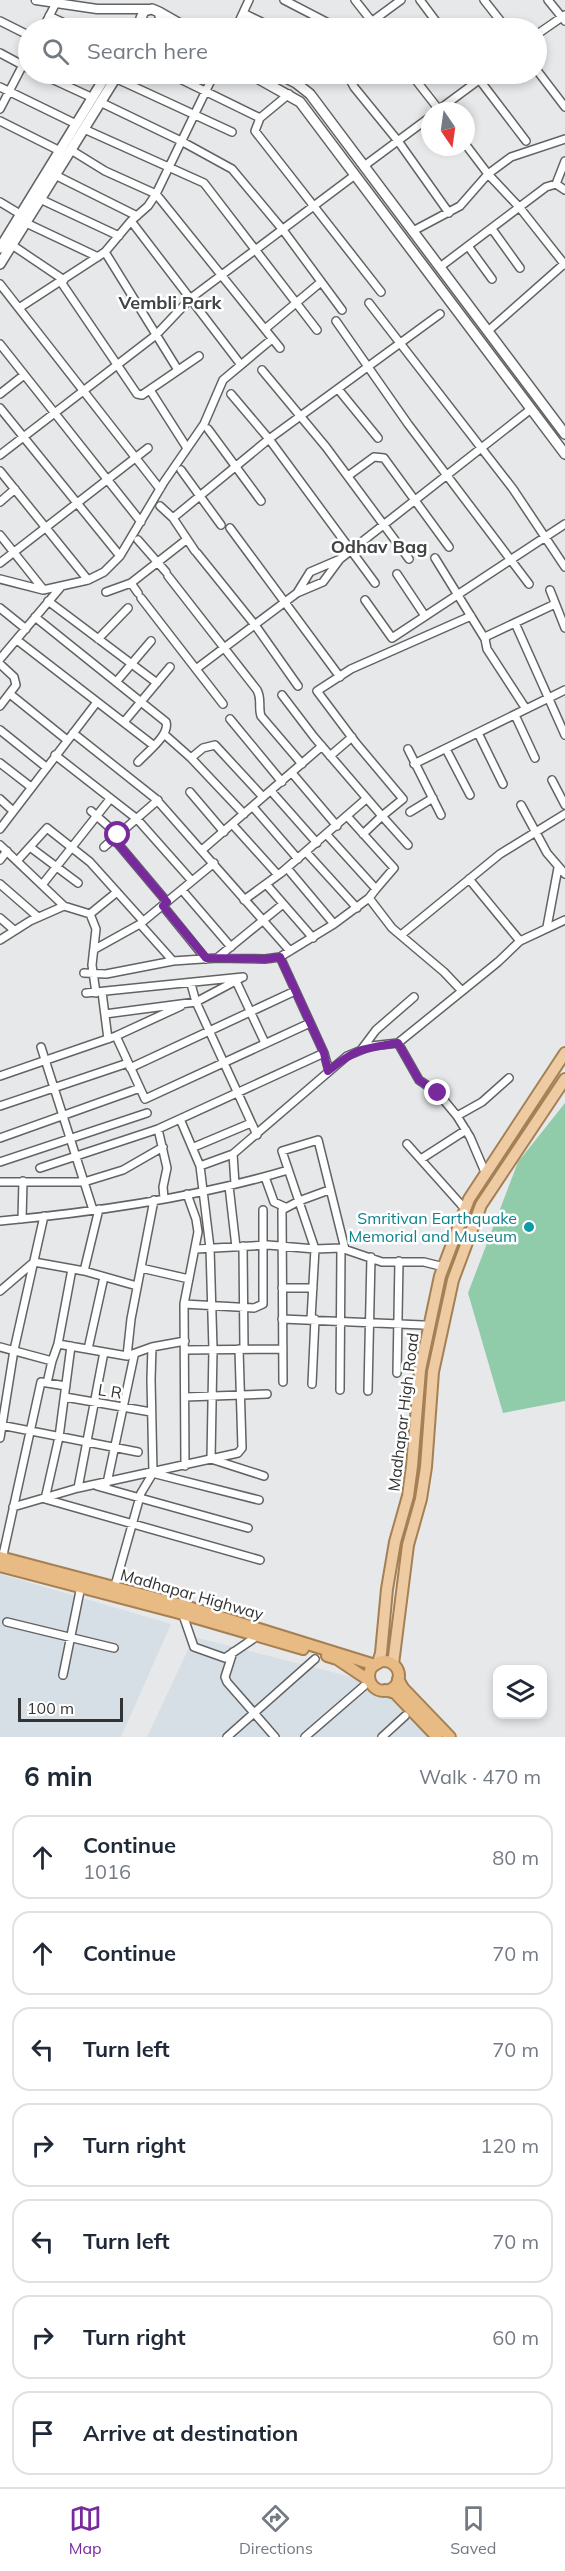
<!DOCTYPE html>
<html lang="en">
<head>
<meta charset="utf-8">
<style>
	:root { --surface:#fff; --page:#f6f6f7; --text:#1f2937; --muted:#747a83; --line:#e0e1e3; --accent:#782a9c }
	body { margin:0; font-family:Mulish,sans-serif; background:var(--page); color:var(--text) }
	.controls { position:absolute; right:18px; bottom:18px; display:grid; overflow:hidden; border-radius:12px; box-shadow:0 3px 9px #0003 }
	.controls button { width:54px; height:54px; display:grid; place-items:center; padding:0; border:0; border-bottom:2px solid var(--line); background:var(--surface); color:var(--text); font:30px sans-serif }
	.compass { position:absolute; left:421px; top:102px; width:54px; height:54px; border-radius:50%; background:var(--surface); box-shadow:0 3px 9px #0003; rotate:167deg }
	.scale { position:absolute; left:18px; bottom:15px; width:105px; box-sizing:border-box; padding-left:6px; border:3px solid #333334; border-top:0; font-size:16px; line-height:21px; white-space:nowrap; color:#333334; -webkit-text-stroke:4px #fff; paint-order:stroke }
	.stop { position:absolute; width:18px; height:18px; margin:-14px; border:4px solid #782a9c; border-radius:50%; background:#fff }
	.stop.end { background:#782a9c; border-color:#fff; box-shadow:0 2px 6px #0008 }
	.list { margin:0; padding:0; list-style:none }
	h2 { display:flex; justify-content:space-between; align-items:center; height:78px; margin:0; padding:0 24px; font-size:26px }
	h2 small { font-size:20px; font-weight:400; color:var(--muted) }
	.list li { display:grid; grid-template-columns:39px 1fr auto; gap:18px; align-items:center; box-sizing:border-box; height:84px; margin:0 12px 12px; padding:0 12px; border:2px solid var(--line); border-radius:18px }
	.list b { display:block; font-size:22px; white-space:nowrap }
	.list p { margin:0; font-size:20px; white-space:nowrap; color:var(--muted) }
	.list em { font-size:20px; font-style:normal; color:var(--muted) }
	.icon { flex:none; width:33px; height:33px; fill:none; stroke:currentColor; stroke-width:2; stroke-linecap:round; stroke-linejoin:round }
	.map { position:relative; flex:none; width:565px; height:1737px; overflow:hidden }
	.search { position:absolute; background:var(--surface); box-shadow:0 3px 9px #0003; left:18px; right:18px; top:18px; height:66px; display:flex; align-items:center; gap:15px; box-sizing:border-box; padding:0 21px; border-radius:33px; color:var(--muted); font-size:22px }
	.sheet { height:750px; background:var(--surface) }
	nav { display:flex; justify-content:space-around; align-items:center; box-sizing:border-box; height:84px; border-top:2px solid var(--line); background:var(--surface); font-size:16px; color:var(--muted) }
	nav a { display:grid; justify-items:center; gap:3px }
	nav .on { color:var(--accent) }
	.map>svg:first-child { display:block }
</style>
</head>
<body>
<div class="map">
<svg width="565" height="1737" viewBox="0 0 565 1737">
	<rect width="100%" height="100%" fill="#e6e8ea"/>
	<path fill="#d6dee6" d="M0 1574 171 1624 121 1737H0Z
		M194 1637 383 1685 434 1737H147Z"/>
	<path fill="#90cbaa" d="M565 1103V1401L503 1413 468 1293 518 1162Z"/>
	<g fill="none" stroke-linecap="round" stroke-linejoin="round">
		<g stroke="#616364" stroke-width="10">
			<path id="minor" d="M284 0 338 28
				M355 0 377 28
				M420 0 441 28
				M484 0 506 28
				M548 0 565 21
				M243 13 274 28
				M49 16 75 28
				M0 21 28 35
				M43 28 56 3
				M236 28 249 0
				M363 28 401 0
				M536 35 565 15
				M0 53 28 68
				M536 69 565 107
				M41 74 93 98
				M170 74 260 118
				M347 74 354 87 398 141 449 213
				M411 74 440 111
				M475 74 526 141
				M115 78 232 132
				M296 83 307 74
				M0 87 76 124
				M289 94 260 118 255 131 381 292
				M100 102 181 141 232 169 283 230 342 310
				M0 109 28 55
				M437 111 487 74
				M0 121 60 151
				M84 129 204 183 317 330
				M466 145 488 174 520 208 565 265
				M71 150 105 171 156 194 280 348
				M364 166 430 117
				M55 175 137 216
				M556 184 565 161
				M40 199 119 236
				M0 202 20 214
				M131 221 241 365
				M26 223 98 257
				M492 229 520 268
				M413 231 460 206 488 174 511 157 565 139
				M12 245 64 280
				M468 246 492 279
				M105 252 178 370
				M440 267 546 187 556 184 565 190
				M61 282 137 394 142 395 199 356
				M0 284 160 489
				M369 303 513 489 565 567
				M19 308 105 252 131 221 148 206 156 194 214 74
				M336 321 408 424 529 584
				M265 329 321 282
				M488 331 565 263
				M0 344 141 522
				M262 370 326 447 409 559
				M338 389 378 438
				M150 390 187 448
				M0 394 24 375
				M231 394 269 439 375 583
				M0 408 120 556
				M208 429 261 501
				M0 455 156 335 191 298 355 175
				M181 470 221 525
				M0 471 88 580
				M348 476 374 457 384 458 449 547
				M0 502 15 489
				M160 506 173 518 195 551
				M173 518 269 439 440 314
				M230 528 340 677
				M0 535 43 589
				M138 540 166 572
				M197 553 255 625 298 686
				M435 558 485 639
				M0 563 148 448
				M397 574 425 616
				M168 576 257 690C262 699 258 707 261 716L302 764
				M0 579 43 590 88 580 104 572 120 556 164 482 204 424 223 380 272 339
				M131 583 138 593
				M550 590 565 628
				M106 592 131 583 186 540
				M297 593 310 572 338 560
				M141 598 223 704
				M365 600 392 638 565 524
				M48 601 157 683
				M0 608 26 629
				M35 617 166 722C170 735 147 752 138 762
				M515 623 565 735
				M98 639 128 608
				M17 640 153 745
				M0 659 60 588
				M0 664 14 677 16 685 0 706
				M196 669 297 593 323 582 340 559 531 409
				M117 681 151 641
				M10 694 67 740
				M282 695 314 737 382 816 403 799 356 743 317 691 351 669 471 616
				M526 709 487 649 485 639 487 636 555 604
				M515 715 535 758
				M230 719 282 782
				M124 722 170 667
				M0 730 46 767
				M73 733 156 799 290 951
				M478 733 503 784
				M164 734 191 758 244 814
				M408 749 441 815
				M446 749 470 795
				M55 755 137 819 192 881
				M330 756 352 737
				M191 758 203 748 215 745 263 797
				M0 763 31 787
				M414 764 565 690
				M292 773 337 826
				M552 780 565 805
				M271 791 317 843
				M190 792 224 832
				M0 799 13 811
				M521 805 547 853 565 874
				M253 807 298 859
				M91 811 118 835
				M410 812 433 798
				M347 816 394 868 376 889
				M232 824 278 875
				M0 829 97 702
				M363 834 382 816 408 845
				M327 835 376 889 369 898 392 928 444 972 462 991
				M114 839 167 902
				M0 845 64 906
				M30 847 78 883
				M104 847 158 800
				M202 850 322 746
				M306 852 357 908
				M0 860 7 851
				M17 861 47 828 90 862 143 921
				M287 868 334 924
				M469 879 520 941
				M0 884 38 917
				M266 884 313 938
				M42 885 110 799
				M182 890 231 947
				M244 900 281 873 366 799
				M163 906 206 959
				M90 914 117 892
				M0 918 14 930
				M140 924 173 961
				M547 927 558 868
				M401 935 500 854 565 814
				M0 940 30 921 64 906 90 914 96 929 92 965 96 993
				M95 949 140 924 214 863
				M280 957 334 924 369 898
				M217 958 283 904
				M84 973 106 974 173 961 217 958 265 959 280 957 324 1053 329 1071
				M236 981 265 1043
				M191 984 196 1002 257 1135
				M102 992 108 1039
				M86 993 243 977
				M105 1014 196 1002 241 978
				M116 1036 145 1099 310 1023
				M398 1043 419 1080 438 1093 457 1116 482 1102 509 1078
				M41 1047 93 1210
				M361 1050 376 1030 414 997
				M130 1068 295 991
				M0 1076 116 1036 181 1006
				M0 1106 128 1063
				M457 1116 470 1137 485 1172
				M180 1119 200 1166 210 1248 213 1349 211 1459 264 1476
				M158 1129 167 1168 163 1187 164 1198
				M0 1138 140 1088
				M407 1144 465 1209
				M194 1147 251 1123
				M421 1159 466 1130
				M0 1162 147 1113
				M200 1166 233 1154
				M40 1168 158 1129 324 1053
				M265 1177 274 1202 285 1207
				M0 1182H84L123 1170 163 1147
				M235 1184 233 1154 347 1056 371 1046 398 1043 498 962 520 941 565 920
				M229 1186 236 1247
				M22 1219 23 1181
				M0 1221C97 1212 195 1198 288 1170
				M243 1246 244 1349
				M196 1249 268 1245 315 1249 341 1248 382 1262H424L444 1267
				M141 1268 189 1279
				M84 1271 99 1209
				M282 1288H313
				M0 1291 34 1262 84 1271 137 1286
				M184 1304 254 1308 263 1304V1210
				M282 1319 423 1325
				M311 1319 315 1249 282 1151 318 1140 345 1249
				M58 1344 72 1269
				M71 1346 59 1437 45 1499 260 1560
				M0 1347 52 1361 58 1344 127 1356 152 1347 185 1341
				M88 1349 104 1277
				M185 1350 283 1349
				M127 1356 131 1319 154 1200
				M397 1373 399 1261
				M283 1382 282 1210 299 1201 329 1190
				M47 1383 52 1361
				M312 1384 315 1319
				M340 1390 341 1248
				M368 1391 371 1257
				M65 1397 151 1412
				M185 1397 267 1394
				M0 1425 138 1452
				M0 1438 14 1350 44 1216
				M185 1466 184 1304 198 1232 196 1219 187 1194
				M156 1474 259 1500
				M107 1483 134 1356
				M97 1486 248 1528
				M78 1488 104 1352
				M13 1507 78 1488 238 1453 242 1448 239 1349
				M3 1555 41 1382 66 1386
				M114 1589 141 1493 153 1473 151 1379 152 1347
				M184 1618 194 1647 225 1658 253 1639
				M7 1622 114 1648
				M233 1652 225 1677 227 1682 275 1737
				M63 1675 80 1591
				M227 1737 315 1659
				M305 1737 364 1686
				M382 1737 405 1716"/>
		</g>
		<g stroke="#616364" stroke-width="11">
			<path id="tertiary" d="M36 0 97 9H148"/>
		</g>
		<g stroke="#616364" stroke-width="12">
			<path id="secondary" d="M159 12 187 28
				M147 28 143 25 141 18 144 11 152 9 159 12 161 20 155 28
				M250 74 300 102 565 454
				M278 74 296 83 310 94 565 434
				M0 248 107 74
				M0 264 118 74"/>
		</g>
		<g stroke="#a58054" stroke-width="14">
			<path id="primary" d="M378 1663 381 1653 387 1589 395 1542 408 1496 412 1466 420 1370 440 1276 469 1199 565 1053
				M393 1664 408 1545 421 1499 426 1467 433 1372 453 1280 481 1205 565 1079"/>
		</g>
		<g stroke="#a58054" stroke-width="14">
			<path id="trunk" d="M0 1557 182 1605 375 1665
				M0 1566 179 1613 303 1649
				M327 1656 337 1659 370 1681
				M369 1676a15 15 0 1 1 30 0a15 15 0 1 1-30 0Z
				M398 1679 403 1688 450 1737
				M385 1690 395 1693 437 1737"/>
		</g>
		<use href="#minor" stroke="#fff" stroke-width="7"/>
		<use href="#tertiary" stroke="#fff" stroke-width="8"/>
		<use href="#secondary" stroke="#fff" stroke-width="9"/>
		<use href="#primary" stroke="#eecba3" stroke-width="10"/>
		<use href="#trunk" stroke="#e8ba84" stroke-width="10"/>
	</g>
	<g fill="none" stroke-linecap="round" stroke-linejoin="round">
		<path stroke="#782a9c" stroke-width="8" d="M118 835 114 839 167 902 163 906 206 958 265 959 280 957 324 1053 328 1071C358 1047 363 1049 398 1043L419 1080 438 1093"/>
	</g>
	<circle fill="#0f9aa8" stroke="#fff" stroke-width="2" cx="529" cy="1227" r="6"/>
	<g text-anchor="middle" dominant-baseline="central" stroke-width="5" stroke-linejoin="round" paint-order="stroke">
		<g font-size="16" fill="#0d838f" stroke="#fff" text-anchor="end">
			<text x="517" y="1218">Smritivan Earthquake<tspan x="517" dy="18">Memorial and Museum</tspan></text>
		</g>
		<g font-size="16" fill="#333334" stroke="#fff">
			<text transform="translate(110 1391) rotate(9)">L R</text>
			<text transform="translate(403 1412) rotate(-83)">Madhapar High Road</text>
			<text transform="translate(192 1594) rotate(16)">Madhapar Highway</text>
		</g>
		<g font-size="18" font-weight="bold" fill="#414344" stroke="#fff">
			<text x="170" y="302">Vembli Park</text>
			<text x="379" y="546">Odhav Bag</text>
		</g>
	</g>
</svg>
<div class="controls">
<button><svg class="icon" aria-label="layers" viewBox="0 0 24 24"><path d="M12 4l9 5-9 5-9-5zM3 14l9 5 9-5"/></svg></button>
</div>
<svg class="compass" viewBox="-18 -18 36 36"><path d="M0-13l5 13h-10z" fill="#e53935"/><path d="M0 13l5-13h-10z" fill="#747a83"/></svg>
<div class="scale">100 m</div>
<div class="stop" style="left:118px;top:835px"></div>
<div class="stop end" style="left:438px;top:1093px"></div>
<div class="search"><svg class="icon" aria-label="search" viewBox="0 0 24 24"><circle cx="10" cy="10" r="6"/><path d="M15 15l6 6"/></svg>Search here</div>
</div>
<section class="sheet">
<h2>6 min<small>Walk · 470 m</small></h2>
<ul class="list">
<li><svg class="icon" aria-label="ahead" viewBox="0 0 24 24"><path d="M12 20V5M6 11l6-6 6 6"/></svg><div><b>Continue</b><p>1016</p></div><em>80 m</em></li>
<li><svg class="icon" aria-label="ahead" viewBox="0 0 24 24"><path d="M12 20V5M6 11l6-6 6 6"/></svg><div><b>Continue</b></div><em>70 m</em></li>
<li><svg class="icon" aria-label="left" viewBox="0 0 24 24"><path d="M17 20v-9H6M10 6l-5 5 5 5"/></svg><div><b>Turn left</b></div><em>70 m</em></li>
<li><svg class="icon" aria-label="right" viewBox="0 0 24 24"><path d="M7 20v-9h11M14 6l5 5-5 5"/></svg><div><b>Turn right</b></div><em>120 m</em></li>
<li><svg class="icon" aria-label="left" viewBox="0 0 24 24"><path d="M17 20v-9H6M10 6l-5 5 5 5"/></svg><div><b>Turn left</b></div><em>70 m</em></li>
<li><svg class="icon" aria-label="right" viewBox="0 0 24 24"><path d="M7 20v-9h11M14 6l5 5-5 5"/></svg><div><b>Turn right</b></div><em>60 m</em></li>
<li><svg class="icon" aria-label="arrive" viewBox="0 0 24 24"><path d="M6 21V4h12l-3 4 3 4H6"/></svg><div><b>Arrive at destination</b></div></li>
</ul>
</section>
<nav>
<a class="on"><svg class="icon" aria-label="map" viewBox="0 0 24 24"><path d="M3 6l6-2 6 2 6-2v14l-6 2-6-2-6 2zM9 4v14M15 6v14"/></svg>Map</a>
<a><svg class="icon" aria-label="directions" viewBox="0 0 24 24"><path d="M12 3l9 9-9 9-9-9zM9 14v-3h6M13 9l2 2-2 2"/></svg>Directions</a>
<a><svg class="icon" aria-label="saved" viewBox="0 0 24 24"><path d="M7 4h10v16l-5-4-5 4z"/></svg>Saved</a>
</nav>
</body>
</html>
